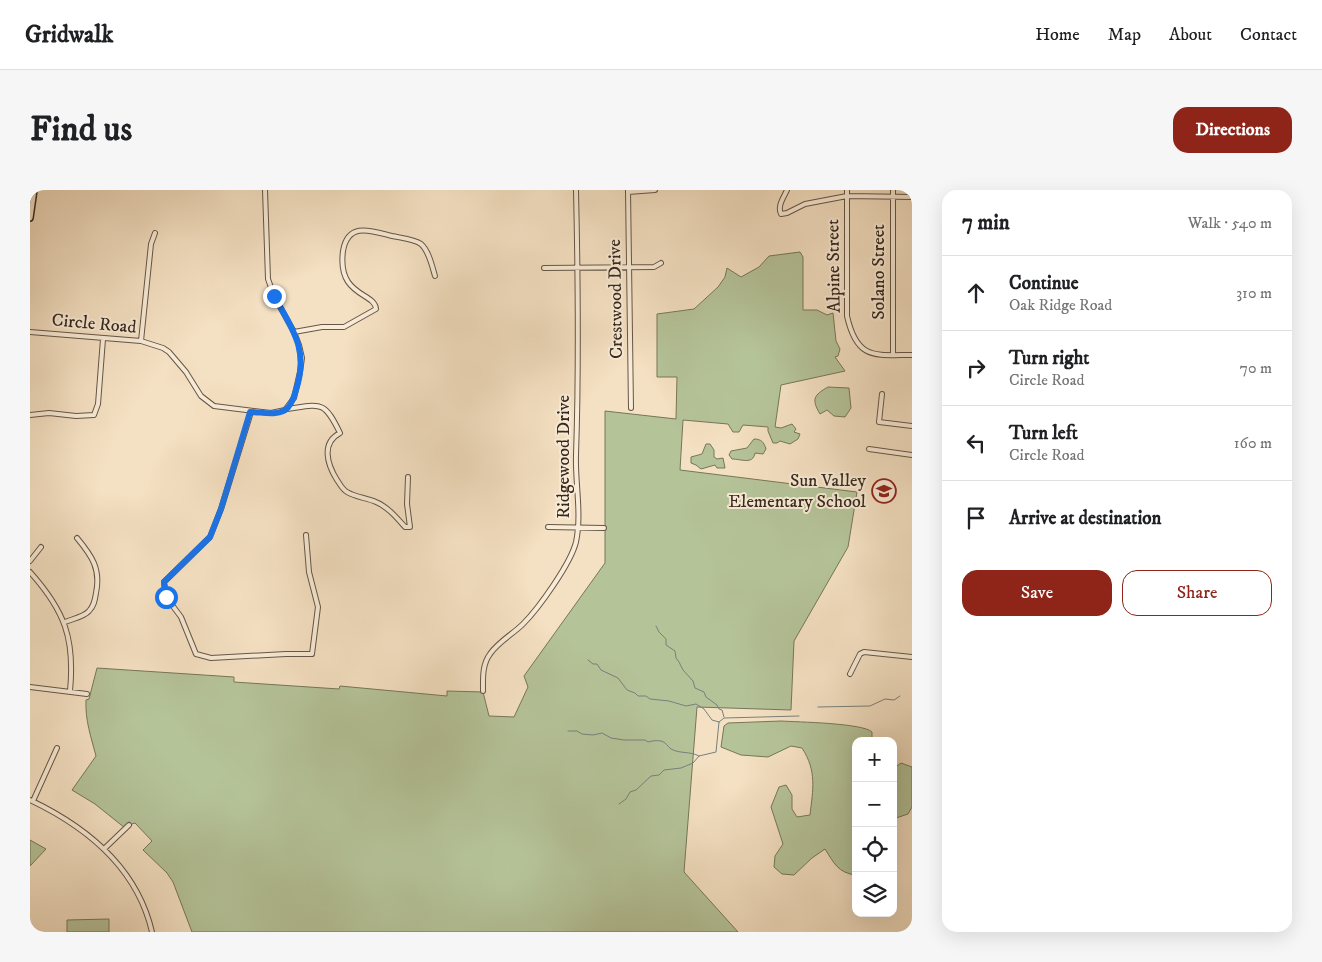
<!DOCTYPE html>
<html lang="en">
<head>
<meta charset="utf-8">
<style>
	:root { --surface:#fff; --page:#f6f6f6; --text:#202124; --muted:#757577; --line:#e0e0e0; --accent:#8f2418 }
	body { margin:0; font-family:"IM FELL DW Pica",serif; background:var(--page); color:var(--text) }
	.controls { position:absolute; right:15px; bottom:15px; display:grid; overflow:hidden; border-radius:10px; box-shadow:0 5px 20px #0002 }
	.controls button { width:45px; height:45px; display:grid; place-items:center; padding:0; border:0; border-bottom:1px solid var(--line); background:var(--surface); color:var(--text); font:25px sans-serif }
	.stop { position:absolute; width:15px; height:15px; margin:-11px; border:4px solid #1a73e8; border-radius:50%; background:#fff }
	.stop.end { background:#1a73e8; border-color:#fff; box-shadow:0 1px 5px #0008 }
	.list { margin:0; padding:0; list-style:none }
	h2 { display:flex; justify-content:space-between; align-items:center; height:65px; margin:0; padding:0 20px; font-size:21px }
	h2 small { font-size:16px; font-weight:400; color:var(--muted) }
	.list li { display:grid; grid-template-columns:32px 1fr auto; gap:15px; align-items:center; box-sizing:border-box; height:75px; padding:0 20px; border-top:1px solid var(--line) }
	.list b { display:block; font-size:19px; white-space:nowrap }
	.list p { margin:0; font-size:16px; white-space:nowrap; color:var(--muted) }
	.list em { font-size:16px; font-style:normal; color:var(--muted) }
	.actions { display:flex; gap:10px; padding:15px 20px }
	.actions a { flex:1; padding:11px 0; border:1px solid var(--accent); border-radius:15px; text-align:center; font-size:18px; color:var(--accent) }
	.actions .main { background:var(--accent); color:#fff }
	.icon { flex:none; width:28px; height:28px; fill:none; stroke:currentColor; stroke-width:2; stroke-linecap:round; stroke-linejoin:round }
	.map { position:relative; flex:none; width:882px; height:742px; overflow:hidden; border-radius:15px }
	header { display:flex; align-items:center; gap:30px; box-sizing:border-box; height:70px; padding:0 25px; background:var(--surface); border-bottom:1px solid var(--line) }
	header strong { font-size:24px }
	nav { display:flex; gap:28px; margin-inline-start:auto; font-size:18px }
	.intro { display:flex; align-items:center; justify-content:space-between; box-sizing:border-box; height:120px; padding:0 30px }
	h1 { margin:0; font-size:35px }
	.button { padding:12px 22px; border-radius:15px; background:var(--accent); color:#fff; font-size:18px; font-weight:700 }
	main { display:flex; gap:30px; padding:0 30px }
	aside { flex:1; background:var(--surface); border-radius:15px; box-shadow:0 5px 20px #0002 }
	.map>svg:first-child { display:block }
</style>
</head>
<body>
<header>
<strong>Gridwalk</strong>
<nav><a>Home</a><a>Map</a><a>About</a><a>Contact</a></nav>
</header>
<div class="intro"><h1>Find us</h1><a class="button">Directions</a></div>
<main>
<div class="map">
<svg width="882" height="742" viewBox="0 0 882 742">
	<rect width="100%" height="100%" fill="#f4e0c2"/>
	<filter id="stains"><feTurbulence type="fractalNoise" baseFrequency=".004" numOctaves="4"/><feColorMatrix values="0 0 0 0 .2 0 0 0 0 .09 0 0 0 0 .02 0 0 0 .5 -.17"/></filter>
	<radialGradient id="worn" r=".72"><stop offset=".6" stop-color="#630" stop-opacity="0"/><stop offset="1" stop-color="#630" stop-opacity=".3"/></radialGradient>
	<path fill="#b5c399" stroke="#76765a" d="M770 62 773 67V120H787L797 125 803 123 806 151 810 159 808 166 805 167 815 181 751 195 745 237 751 238 762 234 766 239 764 242 770 244 768 249 760 254 750 251 747 253H743L738 241V237L713 235 709 242H703L698 234 653 230 650 280 827 302 818 357 764 451 761 520 667 517 654 682 708 742H162L143 692 137 683 113 660 122 651 105 633 99 635 95 638 65 614 42 600 66 566C61 547 55 530 56 510L59 509 67 478 204 487V492L309 499 310 496 417 506V501L453 502 459 526 484 527 498 497 494 486 575 373V221L646 229 647 187H627V124L664 119 688 97 695 87 697 78 711 87 729 77 739 66Z
		M798 197 819 198 821 218 815 227 804 226 797 220 790 224C781 209 784 205 798 197Z
		M724 249C731 249 734 252 736 259L733 264 725 263C723 275 711 269 702 269L699 265 701 261 717 258Z
		M676 254H680L684 260V267L687 269 693 268 695 278H687L685 275 671 279 666 275 661 273V267L672 264Z
		M751 531C767 532 833 533 842 542V551H826V685C808 683 804 673 795 659L782 668 764 685 752 684 744 677 745 666 753 654 741 617 749 597 756 595 762 605V619L767 627 780 625C783 599 787 581 772 558L761 556 738 567 711 565 691 557 694 536 698 533Z
		M871 573 882 577V617L878 624 863 629V579Z
		M0 650 16 659 0 676Z
		M79 729V742H37V730Z"/>
	<g fill="none" stroke-linecap="round" stroke-linejoin="round">
		<path stroke="#77807e" stroke-width="1" d="M626 436 629 442 636 449V455L645 461 646 468 649 472 653 480 663 491 665 498 674 502 676 507 687 515 689 519 692 520 694 527
			M558 470 563 474H567L571 480 588 488 597 500 605 503 608 506H616L620 509 639 511 656 516 666 514 674 519 682 530 689 532
			M788 517 840 516 855 509 864 510 870 506
			M538 541H547L552 544 563 545 572 543 581 548 594 550H615L618 552C622 551 626 550 631 551 636 552 637 556 641 559 650 564 660 561 669 566
			M589 614 596 609 600 602 606 600 621 586 629 585 634 580 651 578 663 573 669 566 686 562 689 532 694 528 769 526"/>
		<g stroke="#665646" stroke-width="6">
			<path id="street" d="M598 0 601 218
				M757 0C754 7 747 16 751 24L757 23 775 14 817 6 882 7
				M817 0V126C827 170 844 165 882 165
				M863 0V164
				M598 2 625 0
				M514 78 624 77 631 73
				M0 142 111 151 133 158 139 162 156 182 171 206 184 216 241 223 255 220 264 208 270 182 272 168 269 155 264 142 244 106 238 89 235 0
				M264 142 292 137H314L346 119C345 102 307 107 313 61 318 31 342 41 362 46 371 48 384 49 391 54 399 61 402 76 405 86
				M111 151 121 54 125 43
				M852 204 849 232 882 236
				M257 219C291 214 294 210 310 243 291 253 297 274 307 290 310 294 312 299 317 302 325 307 337 308 346 312 358 317 367 328 375 337H380L377 314 378 287
				M221 222 191 319 180 347 134 392 136 407 151 427 166 464 181 468 256 464H282L288 417 279 382 276 345
				M0 225 19 223 46 226 64 225 68 214 73 149
				M839 259 882 265
				M518 337 574 338
				M0 371 11 357
				M0 382C35 421 45 449 40 501
				M35 432C42 429 54 427 59 421 64 416 65 410 66 403 71 379 62 366 47 348
				M820 484 830 464 834 462 882 467
				M0 497 57 504
				M453 501C453 488 452 475 460 464 468 452 483 444 493 434 509 418 541 373 546 352 552 324 545 293 546 265 549 177 548 88 546 0
				M0 610C57 637 107 677 122 742
				M3 611 27 558
				M75 658 99 635"/>
		</g>
		<g stroke="#37281c" stroke-width="8">
			<path id="secondary" d="M0 28 4 0"/>
		</g>
		<use href="#street" stroke="#f8ebd7" stroke-width="4"/>
		<use href="#secondary" stroke="#f8ebd7" stroke-width="5"/>
	</g>
	<g fill="none" stroke-linecap="round" stroke-linejoin="round">
		<path stroke="#1a73e8" stroke-width="6" d="M136 407 134 392 180 347 191 319 220 222C231 222 246 226 255 220 261 217 264 207 266 200 279 160 263 140 244 106"/>
	</g>
	<defs>
		<g id="school-ring" transform="scale(1.25)"><circle r="9.5" fill="#f8ebd7" stroke="#8f2418" stroke-width="1.5"/><path d="M0-5L7-2L0 1L-7-2ZM-4 1L0 2.5L4 1V4Q0 6-4 4Z" fill="#8f2418"/></g>
	</defs>
	<g fill-rule="evenodd">
		<use href="#school-ring" x="854" y="301"/>
	</g>
	<g text-anchor="middle" dominant-baseline="central" stroke-width="4" stroke-linejoin="round" paint-order="stroke">
		<g font-size="18" fill="#37281c" stroke="#f8ebd7">
			<text transform="translate(804 76) rotate(-91)">Alpine Street</text>
			<text transform="translate(849 82) rotate(-90)">Solano Street</text>
			<text transform="translate(586 109) rotate(-91)">Crestwood Drive</text>
			<text transform="translate(64 134) rotate(5)">Circle Road</text>
			<text transform="translate(534 267) rotate(-90)">Ridgewood Drive</text>
		</g>
		<g font-size="18" fill="#37281c" stroke="#f8ebd7" text-anchor="end">
			<text x="836" y="291">Sun Valley<tspan x="836" dy="21">Elementary School</tspan></text>
		</g>
	</g>
	<rect width="100%" height="100%" filter="url(#stains)"/>
	<rect width="100%" height="100%" fill="url(#worn)"/>
</svg>
<div class="controls">
<button>+</button>
<button>−</button>
<button><svg class="icon" aria-label="locate" viewBox="0 0 24 24"><circle cx="12" cy="12" r="6"/><path d="M12 2v4M12 18v4M2 12h4M18 12h4"/></svg></button>
<button><svg class="icon" aria-label="layers" viewBox="0 0 24 24"><path d="M12 4l9 5-9 5-9-5zM3 14l9 5 9-5"/></svg></button>
</div>
<div class="stop" style="left:136px;top:407px"></div>
<div class="stop end" style="left:244px;top:106px"></div>
</div>
<aside>
<h2>7 min<small>Walk · 540 m</small></h2>
<ul class="list">
<li><svg class="icon" aria-label="ahead" viewBox="0 0 24 24"><path d="M12 20V5M6 11l6-6 6 6"/></svg><div><b>Continue</b><p>Oak Ridge Road</p></div><em>310 m</em></li>
<li><svg class="icon" aria-label="right" viewBox="0 0 24 24"><path d="M7 20v-9h11M14 6l5 5-5 5"/></svg><div><b>Turn right</b><p>Circle Road</p></div><em>70 m</em></li>
<li><svg class="icon" aria-label="left" viewBox="0 0 24 24"><path d="M17 20v-9H6M10 6l-5 5 5 5"/></svg><div><b>Turn left</b><p>Circle Road</p></div><em>160 m</em></li>
<li><svg class="icon" aria-label="arrive" viewBox="0 0 24 24"><path d="M6 21V4h12l-3 4 3 4H6"/></svg><div><b>Arrive at destination</b></div></li>
</ul>
<div class="actions"><a class="main">Save</a><a>Share</a></div>
</aside>
</main>
</body>
</html>
